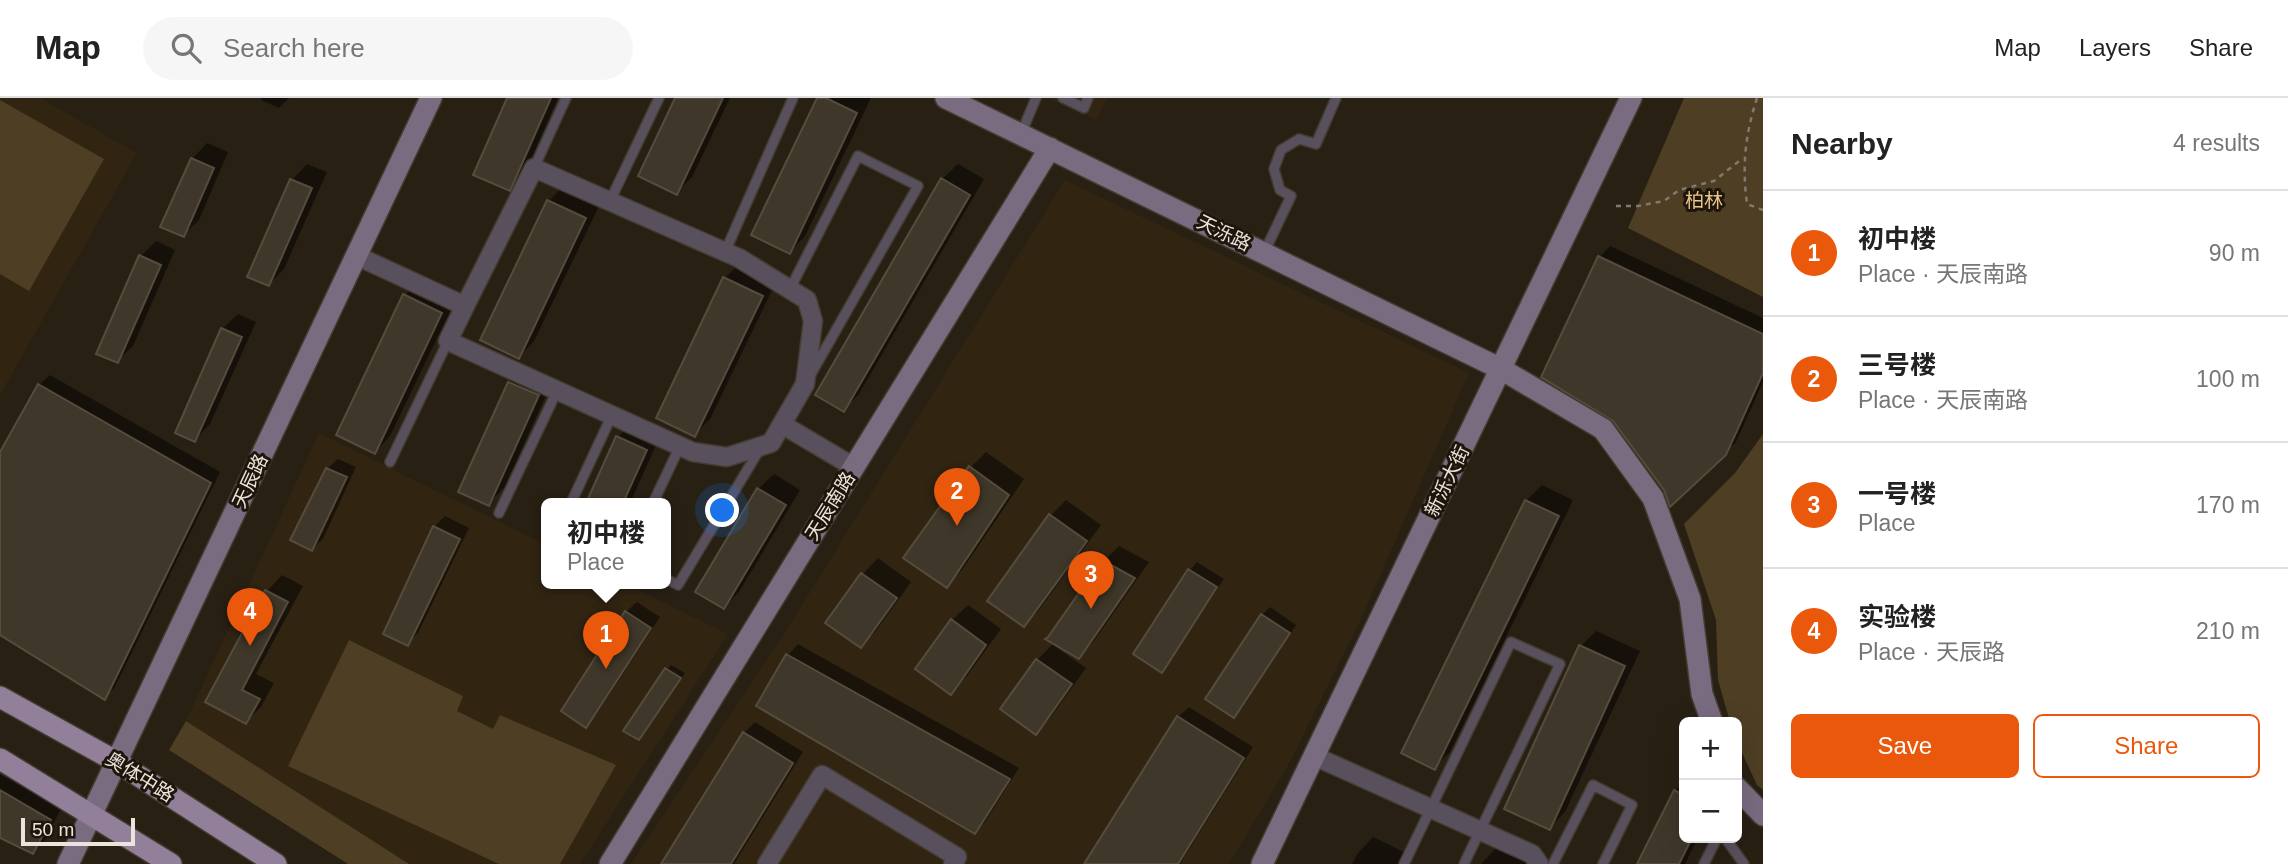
<!DOCTYPE html>
<html lang="en">
<head>
<meta charset="utf-8">
<style>
	:root { --surface:#fff; --page:#f6f6f6; --text:#222; --muted:#767676; --line:#e0e0e0; --accent:#ea580c }
	body { margin:0; font-family:Helvetica,"Noto Sans SC",sans-serif; background:var(--page); color:var(--text) }
	.controls { position:absolute; right:21px; bottom:21px; display:grid; overflow:hidden; border-radius:10px; box-shadow:0 7px 28px #0002 }
	.controls button { width:63px; height:63px; display:grid; place-items:center; padding:0; border:0; border-bottom:2px solid var(--line); background:var(--surface); color:var(--text); font:35px sans-serif }
	.scale { position:absolute; left:21px; bottom:18px; width:114px; box-sizing:border-box; padding-left:7px; border:4px solid #eae4dc; border-top:0; font-size:19px; line-height:24px; white-space:nowrap; color:#eae4dc; -webkit-text-stroke:5px #1e160a; paint-order:stroke }
	.you { position:absolute; left:723px; top:413px; width:24px; height:24px; margin:-18px; border:5px solid #fff; border-radius:50%; background:#1a73e8; box-shadow:0 0 0 10px #1a73e833 }
	.badge { display:grid; place-items:center; width:46px; height:46px; border-radius:50%; background:var(--accent); color:#fff; font-size:23px; font-weight:700 }
	.pin { position:absolute; translate:-50% -58px; filter:drop-shadow(0 2px 4px #0008) }
	.pin::after { content:''; position:absolute; top:37px; width:24px; height:21px; background:inherit; clip-path:polygon(0 0,100% 0,50% 100%) }
	.popup { position:absolute; left:541px; top:400px; width:130px; height:91px; box-sizing:border-box; display:grid; place-content:center; border-radius:10px; background:var(--surface); filter:drop-shadow(0 2px 5px #0005); font-size:23px; white-space:nowrap; color:var(--muted) }
	.popup b { font-size:26px; color:var(--text) }
	.popup::after { content:''; position:absolute; left:50%; top:100%; margin-left:-14px; border:14px solid transparent; border-top-color:var(--surface) }
	.list { margin:0; padding:0; list-style:none }
	h2 { display:flex; justify-content:space-between; align-items:center; height:91px; margin:0; padding:0 28px; font-size:30px }
	h2 small { font-size:23px; font-weight:400; color:var(--muted) }
	.list li { display:grid; grid-template-columns:46px 1fr auto; gap:21px; align-items:center; box-sizing:border-box; height:126px; padding:0 28px; border-top:2px solid var(--line) }
	.list b { display:block; font-size:26px; white-space:nowrap }
	.list p { margin:0; font-size:23px; white-space:nowrap; color:var(--muted) }
	.list em { font-size:23px; font-style:normal; color:var(--muted) }
	.actions { display:flex; gap:14px; padding:21px 28px }
	.actions a { flex:1; padding:16px 0; border:2px solid var(--accent); border-radius:10px; text-align:center; font-size:24px; color:var(--accent) }
	.actions .main { background:var(--accent); color:#fff }
	.icon { flex:none; width:38px; height:38px; fill:none; stroke:currentColor; stroke-width:2; stroke-linecap:round; stroke-linejoin:round }
	.map { position:relative; flex:none; width:1763px; height:766px; overflow:hidden }
	header { display:flex; align-items:center; gap:42px; box-sizing:border-box; height:98px; padding:0 35px; background:var(--surface); border-bottom:2px solid var(--line) }
	header strong { font-size:33px }
	nav { display:flex; gap:38px; margin-inline-start:auto; font-size:24px }
	.search { width:490px; height:63px; background:var(--page); display:flex; align-items:center; gap:18px; box-sizing:border-box; padding:0 24px; border-radius:38px; color:var(--muted); font-size:26px }
	main { display:flex }
	aside { flex:1; background:var(--surface) }
	.map>svg:first-child { display:block }
</style>
</head>
<body>
<header>
<strong>Map</strong>
<div class="search"><svg class="icon" aria-label="search" viewBox="0 0 24 24"><circle cx="10" cy="10" r="6"/><path d="M15 15l6 6"/></svg>Search here</div>
<nav><a>Map</a><a>Layers</a><a>Share</a></nav>
</header>
<main>
<div class="map">
<svg width="1763" height="766" viewBox="0 0 1763 766">
	<rect width="100%" height="100%" fill="#282013"/>
	<path fill="#312512" d="M0 0H40L137 55 0 297Z
		M1047 0H1107L1097 22Z
		M1065 82 1469 275 1361 521 1291 662 1229 766H631L789 528Z
		M319 335 546 447V485H624L728 536 580 766H409L186 623Z"/>
	<path fill="#4e3e24" d="M1684 0H1763V199L1628 130Z
		M0 2 104 61 29 193 0 176Z
		M1763 336V692L1757 687 1737 644V624H1730L1718 582 1716 522 1684 426 1735 375Z
		M349 542 463 598 457 613 493 631 500 617 616 667 560 766H499L288 668Z
		M186 623 409 766H348L169 652Z"/>
	<path fill="#0007" d="M262 0H289L279 10 261 2Z
		M509 0H558L525 75 509 91Z
		M677 0H730L692 79 676 95Z
		M819 0H871L805 138 790 154Z
		M207 45 228 54 199 122 183 137 192 61Z
		M307 66 327 74 284 171 269 186 249 178 292 82Z
		M958 66 984 81 859 296 843 312 942 81Z
		M564 87 601 104 534 243 519 259 482 241 549 103Z
		M156 143 175 152 133 248 117 263 141 158Z
		M1610 148 1763 220V284L1736 344 1724 356 1600 159Z
		M740 165 777 182 710 321 695 336 725 180Z
		M420 182 457 199 390 338 375 354 405 197Z
		M238 216 256 224 210 326 195 342 222 231Z
		M525 269 553 282 504 390 489 405 509 285Z
		M50 277 220 374 115 589 105 599 0 535V358L39 287Z
		M633 324 661 336 630 405H588L618 339Z
		M986 354 1024 381 962 472 947 487 906 459 971 369Z
		M338 361 356 369 323 441 312 451 327 371Z
		M774 376 800 392 739 494 724 509 758 391Z
		M1542 387 1573 402 1450 654 1435 669 1526 403Z
		M1066 402 1101 427 1039 512 1024 527 1051 417Z
		M445 418 469 430 418 535 407 545 434 429Z
		M1119 448 1149 464 1094 543 1079 559 1103 463Z
		M878 460 911 484 876 533 861 548 828 524 863 476Z
		M1197 464 1224 481 1169 564 1161 572 1135 555 1190 472Z
		M282 477 303 488 256 576 274 585 261 609 246 624 208 604 267 493Z
		M637 504 660 519 596 617 586 627 626 514Z
		M968 507 1001 531 966 579 950 594 952 522Z
		M1270 509 1296 527 1242 610 1234 618 1262 517Z
		M1596 533 1640 553 1565 714 1550 729 1581 548Z
		M1054 545 1053 547 1086 570 1051 619 1036 634 1037 562Z
		M798 546 1019 670 985 724 975 734 758 607 788 557Z
		M671 567 685 575 643 635 666 572Z
		M1189 609 1253 649 1180 766H1086L1178 619Z
		M755 624 803 654 734 766H672L744 635Z
		M0 676 61 711 44 744 33 754 0 738Z
		M1684 684V740H1698L1685 766H1639L1675 693Z
		M1373 739 1404 754 1398 766H1352L1358 755Z
		M1497 749 1534 766H1481Z"/>
	<path fill="#3f3729" stroke="#554c3e" stroke-width="2" d="M507 0H551L510 93 473 77Z
		M675 0H723L677 97 638 78Z
		M817 0H826L857 15 790 156 751 137Z
		M191 60 214 70 184 139 160 129Z
		M941 80 970 97 844 314 815 297Z
		M290 81 312 90 269 188 247 179Z
		M547 102 586 120 519 261 480 242Z
		M139 157 161 167 118 265 96 256Z
		M1598 158 1763 236V275L1726 357 1670 409 1664 392 1613 323 1541 279Z
		M723 179 763 198 695 339 656 320Z
		M403 196 442 215 375 356 336 337Z
		M221 230 242 239 195 344 175 335Z
		M508 284 539 297 489 408 458 394Z
		M38 286 211 385 105 602 0 537V354Z
		M616 338 647 352 623 405H586Z
		M969 368 1009 397 947 490 903 460Z
		M326 370 347 379 312 453 290 442Z
		M757 390 786 407 724 511 695 494Z
		M1525 402 1559 418 1435 672 1401 655Z
		M1049 416 1087 443 1024 529 987 503Z
		M433 428 460 441 408 548 383 536Z
		M1102 462 1135 480 1079 561 1045 541 1048 539Z
		M1188 471 1217 489 1162 575 1133 556Z
		M861 475 897 500 861 550 825 525Z
		M265 492 288 504 242 592 260 601 246 626 205 604Z
		M625 513 651 530 586 630 561 613Z
		M1261 516 1290 535 1234 620 1205 601Z
		M951 521 986 547 951 597 915 571Z
		M1579 547 1625 568 1550 732 1504 711Z
		M786 556 1010 681 975 736 756 608Z
		M1036 561 1072 586 1036 637 1000 611Z
		M665 570 681 580 639 642 623 633Z
		M1177 618 1244 660 1178 766H1084Z
		M743 634 793 665 731 766H661Z
		M0 692 51 722 33 756 0 740Z
		M1674 692 1684 697V740H1692L1679 766H1637Z"/>
	<g fill="none" stroke-linecap="round" stroke-linejoin="round">
		<g stroke="#433b2f" stroke-width="12">
			<path id="lane" d="M1063 0 1084 10 1088 0
				M1021 36 1036 0
				M534 70 566 0
				M610 103 659 0
				M725 154 793 0
				M1264 155 1291 98 1280 92 1274 71 1281 52 1299 41 1316 46 1336 0
				M790 191 858 58 918 88 811 276
				M390 364 448 243
				M571 405 612 317
				M653 405 680 348
				M499 415 557 293
				M666 481 678 487 761 349
				M1725 740 1744 766
				M1404 766 1511 544 1560 566 1464 766
				M1553 766 1593 687 1632 707 1603 766
				M1704 766 1717 740"/>
		</g>
		<g stroke="#433b2f" stroke-width="21">
			<path id="street" d="M357 158 465 208 448 243 693 354 727 359 771 345 805 286 813 223 807 202 739 160 534 70 465 208
				M783 327 854 369
				M1314 658 1532 756 1539 766
				M767 766 822 677 957 759 953 766"/>
		</g>
		<g stroke="#433b2f" stroke-width="24">
			<path id="secondary" d="M946 0 1501 271 1603 331 1653 400 1690 501 1702 596 1712 624
				M1737 690 1763 717
				M68 766 431 0
				M610 766 1050 50
				M1262 766 1631 0"/>
		</g>
		<g stroke="#433b2f" stroke-width="24">
			<path id="primary" d="M0 599 117 664 276 766
				M0 661 171 766"/>
		</g>
		<path stroke="#80796f" stroke-width="2.5" stroke-dasharray="5 5" stroke-linecap="butt" d="M1757 0C1745 37 1742 68 1747 106L1763 112
			M1616 108H1638L1664 103 1679 92 1714 83 1743 60"/>
		<use href="#lane" stroke="#59505d" stroke-width="9"/>
		<use href="#street" stroke="#59505d" stroke-width="18"/>
		<use href="#secondary" stroke="#796b80" stroke-width="21"/>
		<use href="#primary" stroke="#927f9a" stroke-width="21"/>
	</g>
	<g text-anchor="middle" dominant-baseline="central" stroke-width="6" stroke-linejoin="round" paint-order="stroke">
		<g font-size="19" fill="#e9c48c" stroke="#1e160a">
			<text x="1704" y="102">柏林</text>
		</g>
		<g font-size="19" fill="#eae4dc" stroke="#1e160a">
			<text transform="translate(1224 135) rotate(26)">天泺路</text>
			<text transform="translate(250 383) rotate(-65)">天辰路</text>
			<text transform="translate(1447 383) rotate(-64)">新泺大街</text>
			<text transform="translate(830 408) rotate(-58)">天辰南路</text>
			<text transform="translate(140 679) rotate(32)">奥体中路</text>
		</g>
	</g>
</svg>
<div class="controls">
<button>+</button>
<button>−</button>
</div>
<div class="scale">50 m</div>
<div class="you"></div>
<div class="pin badge" style="left:606px;top:571px">1</div>
<div class="popup"><b>初中楼</b>Place</div>
<div class="pin badge" style="left:957px;top:428px">2</div>
<div class="pin badge" style="left:1091px;top:511px">3</div>
<div class="pin badge" style="left:250px;top:548px">4</div>
</div>
<aside>
<h2>Nearby<small>4 results</small></h2>
<ul class="list">
<li><span class="badge">1</span><div><b>初中楼</b><p>Place · 天辰南路</p></div><em>90 m</em></li>
<li><span class="badge">2</span><div><b>三号楼</b><p>Place · 天辰南路</p></div><em>100 m</em></li>
<li><span class="badge">3</span><div><b>一号楼</b><p>Place</p></div><em>170 m</em></li>
<li><span class="badge">4</span><div><b>实验楼</b><p>Place · 天辰路</p></div><em>210 m</em></li>
</ul>
<div class="actions"><a class="main">Save</a><a>Share</a></div>
</aside>
</main>
</body>
</html>
